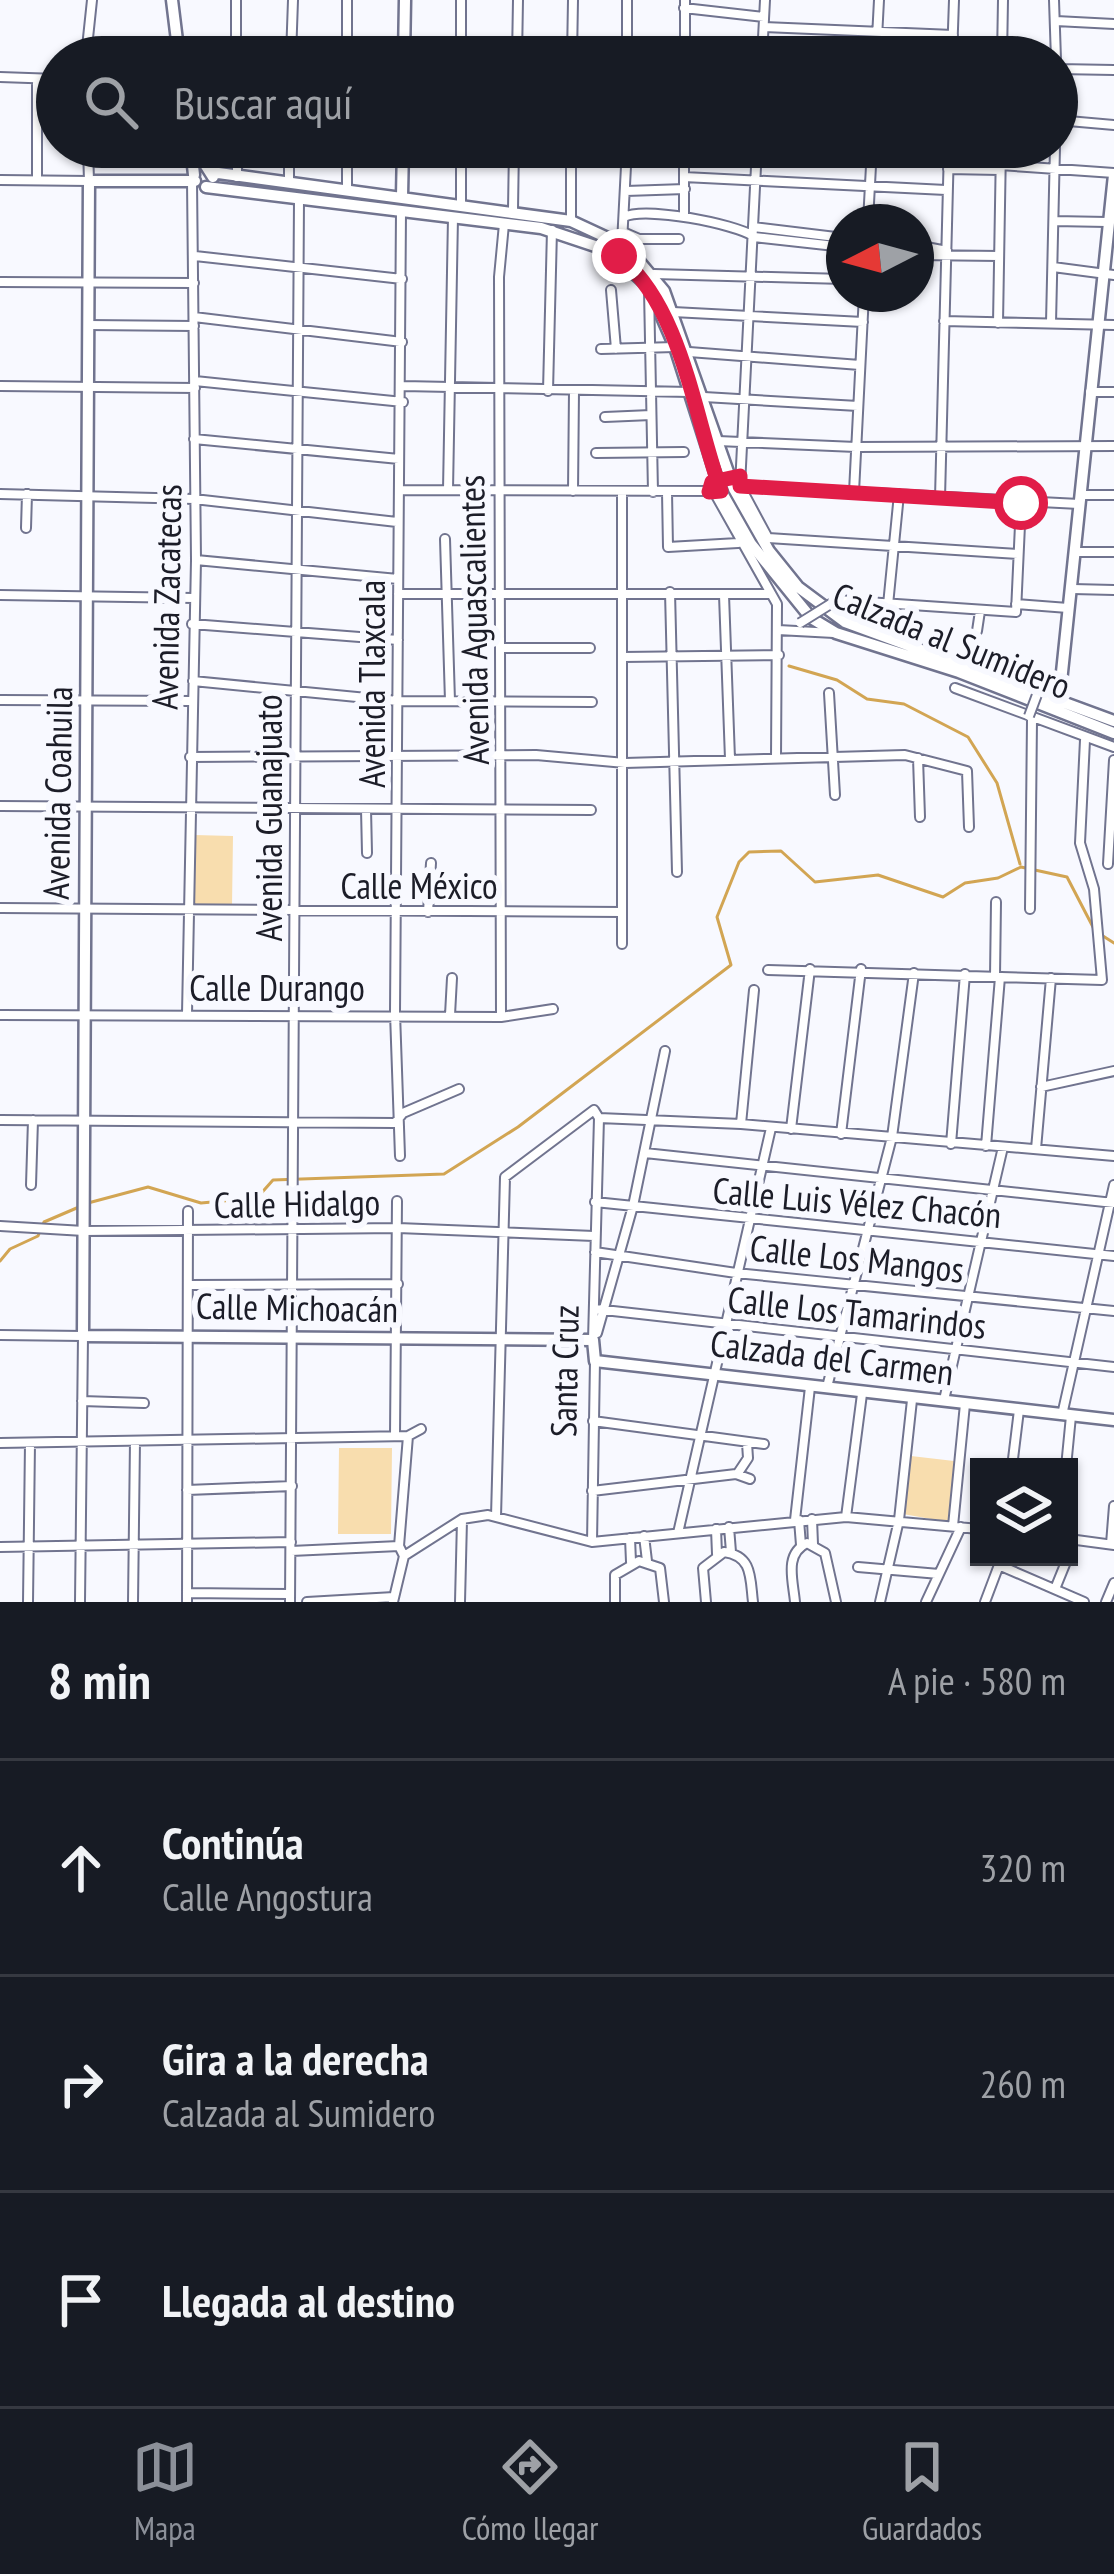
<!DOCTYPE html>
<html lang="es">
<head>
<meta charset="utf-8">
<style>
	:root { --surface:#171b24; --page:#242831; --text:#f1f3f6; --muted:#9ea1a6; --line:#363941; --accent:#8c9099 }
	body { margin:0; font-family:"PT Sans Narrow",sans-serif; background:var(--page); color:var(--text) }
	.controls { position:absolute; right:36px; bottom:36px; display:grid; overflow:hidden; border-radius:0px; box-shadow:0 3px 9px #0004 }
	.controls button { width:108px; height:108px; display:grid; place-items:center; padding:0; border:0; border-bottom:3px solid var(--line); background:var(--surface); color:var(--text); font:60px sans-serif }
	.compass { position:absolute; left:826px; top:204px; width:108px; height:108px; border-radius:50%; background:var(--surface); box-shadow:0 3px 9px #0004; rotate:264deg }
	.stop { position:absolute; width:36px; height:36px; margin:-27px; border:9px solid #e11d48; border-radius:50%; background:#fff }
	.stop.end { background:#e11d48; border-color:#fff; box-shadow:0 3px 12px #0008 }
	.list { margin:0; padding:0; list-style:none }
	h2 { display:flex; justify-content:space-between; align-items:center; height:156px; margin:0; padding:0 48px; font-size:51px }
	h2 small { font-size:39px; font-weight:400; color:var(--muted) }
	.list li { display:grid; grid-template-columns:78px 1fr auto; gap:36px; align-items:center; box-sizing:border-box; height:216px; padding:0 48px; border-top:3px solid var(--line) }
	.list b { display:block; font-size:45px; white-space:nowrap }
	.list p { margin:0; font-size:39px; white-space:nowrap; color:var(--muted) }
	.list em { font-size:39px; font-style:normal; color:var(--muted) }
	.icon { flex:none; width:66px; height:66px; fill:none; stroke:currentColor; stroke-width:2; stroke-linecap:round; stroke-linejoin:round }
	.map { position:relative; flex:none; width:1114px; height:1602px; overflow:hidden }
	.search { position:absolute; background:var(--surface); box-shadow:0 3px 9px #0004; left:36px; right:36px; top:36px; height:132px; display:flex; align-items:center; gap:30px; box-sizing:border-box; padding:0 42px; border-radius:66px; color:var(--muted); font-size:45px }
	.sheet { height:804px; background:var(--surface) }
	nav { display:flex; justify-content:space-around; align-items:center; box-sizing:border-box; height:168px; border-top:3px solid var(--line); background:var(--surface); font-size:33px; color:var(--muted) }
	nav a { display:grid; justify-items:center; gap:6px }
	nav .on { color:var(--accent) }
	.map>svg:first-child { display:block }
</style>
</head>
<body>
<div class="map">
<svg width="1114" height="1602" viewBox="0 0 1114 1602">
	<rect width="100%" height="100%" fill="#f8f9ff"/>
	<path fill="#f8ddae" d="M194 835 233 836 232 906H192Z
		M339 1448H392L391 1534H338Z
		M911 1456 954 1461 948 1522 903 1514Z"/>
	<g fill="none" stroke-linecap="round" stroke-linejoin="round">
		<path stroke="#d2a553" stroke-width="3" d="M789 666 837 680 867 699 904 704 968 737 997 783 1020 864
			M1103 936 1114 943
			M88 1203 148 1187 201 1203 257 1198 273 1180 444 1174 518 1127 731 965 717 917 739 862 749 852 781 851 815 882 878 875 943 897 965 883 998 878 1021 867 1067 877 1094 929
			M0 1261 10 1249 38 1236 44 1222 79 1207"/>
		<g stroke="#71748f" stroke-width="12">
			<path id="street" d="M236 0V57
				M347 0V57
				M1054 0 1057 89
				M684 8 764 17
				M1056 21 1114 24
				M764 27 953 35
				M627 44 683 42
				M685 51 746 57
				M86 57 92 0
				M291 57 293 0
				M461 57V0
				M517 57 518 0
				M572 57 573 0
				M627 57V0
				M685 57V0
				M762 57 765 0
				M876 57 879 0
				M952 57 954 0
				M1002 57 1003 0
				M1058 69 1114 70
				M0 77 57 79
				M1057 120 1114 125
				M237 147V177
				M757 147 740 486 768 538 1018 554
				M1000 165 1114 173
				M948 169 1000 170
				M684 177 946 190
				M0 180 89 181 88 147
				M37 180V79
				M289 183V147
				M347 191V147
				M626 191 685 189
				M461 204V147
				M513 209 514 147
				M684 214V147
				M624 217C645 206 735 224 753 236
				M571 221V147
				M1054 221 1107 222
				M868 222 872 147
				M753 227 844 238
				M623 232 639 239H679
				M754 237 844 247
				M622 243 627 147
				M916 245 947 251
				M916 255 999 256
				M195 256 402 279
				M1053 267 1114 275
				M654 274 844 279
				M0 282 194 283
				M611 290 616 349
				M649 290 653 492
				M673 312 863 322
				M194 317 402 342
				M944 321 1114 325
				M998 323 1001 147
				M1051 323 1055 147
				M88 325 194 326
				M601 349 675 347
				M689 352 860 365
				M195 381 403 402
				M0 386 195 388
				M403 386 689 392
				M548 391 552 230
				M1090 392H1114
				M704 397 858 406
				M605 417 651 415
				M194 439 399 459
				M718 441 856 447 1114 446
				M596 453 684 452
				M741 486 1079 504
				M399 490 721 491
				M448 490 453 217
				M573 491 574 391
				M667 492 668 547 738 543
				M714 492 777 604 776 758
				M854 492 864 294
				M0 494 194 499 397 522
				M1081 495H1114
				M940 498 949 147
				M26 528 27 494
				M445 539 450 701
				M1076 552H1114
				M196 560 398 579
				M1073 589 1114 590
				M670 592 677 872
				M398 594H771
				M0 595 194 598
				M724 595 730 759
				M837 600 1016 612 1021 503
				M1016 604 1068 608
				M888 605 899 494
				M192 624 398 640
				M778 630 834 633
				M977 631 980 611
				M500 648H590
				M623 657 779 655
				M193 681 398 701 592 702
				M955 688 1114 747
				M829 693 835 795
				M0 700 192 701
				M190 757 536 755 625 763 905 755 967 771 969 827
				M918 758 920 817
				M0 806 591 810
				M366 809 367 853
				M1108 864 1114 760
				M0 908 622 912
				M1030 909 1032 720
				M428 912 431 863
				M622 944V492
				M768 970 1102 980 1094 889 1080 843 1085 740
				M995 976 996 902
				M187 1014 196 560 192 181
				M0 1015 501 1017 553 1009
				M450 1015 452 978
				M501 1017 499 277 504 224
				M1041 1087 1114 1071
				M599 1118 741 1124 1114 1156
				M0 1120 395 1123 403 1113 459 1089
				M741 1124 754 990
				M791 1129 810 969
				M841 1134 861 969
				M951 1144 965 974
				M986 1146 1000 977
				M1036 1149 1051 978
				M645 1153 1114 1203
				M400 1156 395 1013 401 212
				M31 1185 33 1120
				M595 1202 1114 1256
				M0 1226 84 1231 398 1228 594 1236
				M595 1252 736 1273 1114 1311
				M189 1285 398 1284
				M595 1309 1114 1367
				M597 1333 633 1206 665 1051
				M0 1335 83 1336 80 1602
				M827 1387 892 1137 914 973
				M944 1400 1003 1147
				M82 1401 144 1403
				M1062 1415 1114 1185
				M593 1421 764 1444
				M395 1435 397 1201
				M408 1436 421 1429
				M0 1443 408 1436
				M1012 1467 1019 1410
				M1066 1467 1071 1416
				M738 1473 748 1458 747 1443
				M187 1490 292 1486
				M592 1491 736 1474 750 1479
				M496 1517 505 1177 594 1110 599 1118 593 1340
				M846 1517 862 1394
				M812 1519 813 1544
				M795 1520 810 1387
				M799 1520 801 1545
				M953 1526 965 1404
				M729 1527 731 1552
				M716 1529 717 1554
				M678 1533 771 1128
				M644 1536 647 1561
				M630 1538 631 1562
				M1069 1539 1114 1545
				M592 1542 595 1361
				M1111 1544 1114 1506
				M0 1547 291 1542
				M291 1551 399 1546
				M404 1556 399 1546 408 1436
				M1001 1566 1084 1602
				M858 1567 939 1574
				M1055 1589 1068 1557
				M187 1593 290 1594
				M28 1602 30 1443
				M133 1602 135 1441
				M187 1602 188 1211
				M290 1602 299 200
				M307 1602 394 1597
				M393 1602 404 1556 462 1519 488 1515 592 1542 846 1517 979 1529
				M460 1602 462 1520
				M615 1602V1575L639 1561 660 1568 664 1602
				M706 1602 703 1568 724 1552C753 1556 750 1578 753 1602
				M795 1602C793 1580 784 1554 807 1543L825 1553 836 1602
				M880 1602 899 1520 912 1400
				M926 1602 961 1527
				M985 1602 1002 1557
				M1106 1602 1114 1583"/>
		</g>
		<g stroke="#71748f" stroke-width="15">
			<path id="secondary" d="M172 0 179 57
				M404 57 405 0
				M191 147 194 175
				M194 147 213 177
				M211 172 571 221 627 247 664 291 734 489 769 551 798 587 845 622 1114 721
				M195 181H89L83 1336 593 1340 595 1361 1114 1420
				M206 187 541 228 610 251 649 287 675 347 721 491 751 544 811 618 836 633 959 672 1114 733
				M402 196 403 147
				M1059 701 1114 175"/>
		</g>
		<use href="#street" stroke="#fff" stroke-width="8"/>
		<use href="#secondary" stroke="#fff" stroke-width="10"/>
		<g stroke="#71748f" stroke-width="12" stroke-linecap="butt">
			<path id="street-bridge" d="M712 482 740 476
				M800 623 837 600
				M1029 716 1041 684"/>
		</g>
		<use href="#street-bridge" stroke="#fff" stroke-width="8"/>
	</g>
	<g fill="none" stroke-linecap="round" stroke-linejoin="round">
		<path stroke="#e11d48" stroke-width="15" d="M619 256C683 309 694 417 721 491L709 492 712 482 740 476V486L1021 503"/>
	</g>
	<g text-anchor="middle" dominant-baseline="central" stroke-width="12" stroke-linejoin="round" paint-order="stroke">
		<g font-size="36" fill="#1c1d28" stroke="#f8f9ff">
			<text transform="translate(166 597) rotate(-89)">Avenida Zacatecas</text>
			<text transform="translate(473 620) rotate(-91)">Avenida Aguascalientes</text>
			<text transform="translate(952 640) rotate(22)">Calzada al Sumidero</text>
			<text transform="translate(371 684) rotate(-90)">Avenida Tlaxcala</text>
			<text transform="translate(57 793) rotate(-89)">Avenida Coahuila</text>
			<text transform="translate(268 818) rotate(-90)">Avenida Guanajuato</text>
			<text x="419" y="885">Calle México</text>
			<text x="277" y="987">Calle Durango</text>
			<text transform="translate(857 1202) rotate(5)">Calle Luis Vélez Chacón</text>
			<text transform="translate(297 1203) rotate(-1)">Calle Hidalgo</text>
			<text transform="translate(857 1258) rotate(6)">Calle Los Mangos</text>
			<text transform="translate(297 1307) rotate(1)">Calle Michoacán</text>
			<text transform="translate(857 1312) rotate(6)">Calle Los Tamarindos</text>
			<text transform="translate(832 1357) rotate(7)">Calzada del Carmen</text>
			<text transform="translate(564 1371) rotate(-89)">Santa Cruz</text>
		</g>
	</g>
</svg>
<div class="controls">
<button><svg class="icon" aria-label="layers" viewBox="0 0 24 24"><path d="M12 4l9 5-9 5-9-5zM3 14l9 5 9-5"/></svg></button>
</div>
<svg class="compass" viewBox="-18 -18 36 36"><path d="M0-13l5 13h-10z" fill="#e53935"/><path d="M0 13l5-13h-10z" fill="#9ea1a6"/></svg>
<div class="stop" style="left:1021px;top:503px"></div>
<div class="stop end" style="left:619px;top:256px"></div>
<div class="search"><svg class="icon" aria-label="search" viewBox="0 0 24 24"><circle cx="10" cy="10" r="6"/><path d="M15 15l6 6"/></svg>Buscar aquí</div>
</div>
<section class="sheet">
<h2>8 min<small>A pie · 580 m</small></h2>
<ul class="list">
<li><svg class="icon" aria-label="ahead" viewBox="0 0 24 24"><path d="M12 20V5M6 11l6-6 6 6"/></svg><div><b>Continúa</b><p>Calle Angostura</p></div><em>320 m</em></li>
<li><svg class="icon" aria-label="right" viewBox="0 0 24 24"><path d="M7 20v-9h11M14 6l5 5-5 5"/></svg><div><b>Gira a la derecha</b><p>Calzada al Sumidero</p></div><em>260 m</em></li>
<li><svg class="icon" aria-label="arrive" viewBox="0 0 24 24"><path d="M6 21V4h12l-3 4 3 4H6"/></svg><div><b>Llegada al destino</b></div></li>
</ul>
</section>
<nav>
<a class="on"><svg class="icon" aria-label="map" viewBox="0 0 24 24"><path d="M3 6l6-2 6 2 6-2v14l-6 2-6-2-6 2zM9 4v14M15 6v14"/></svg>Mapa</a>
<a><svg class="icon" aria-label="directions" viewBox="0 0 24 24"><path d="M12 3l9 9-9 9-9-9zM9 14v-3h6M13 9l2 2-2 2"/></svg>Cómo llegar</a>
<a><svg class="icon" aria-label="saved" viewBox="0 0 24 24"><path d="M7 4h10v16l-5-4-5 4z"/></svg>Guardados</a>
</nav>
</body>
</html>
